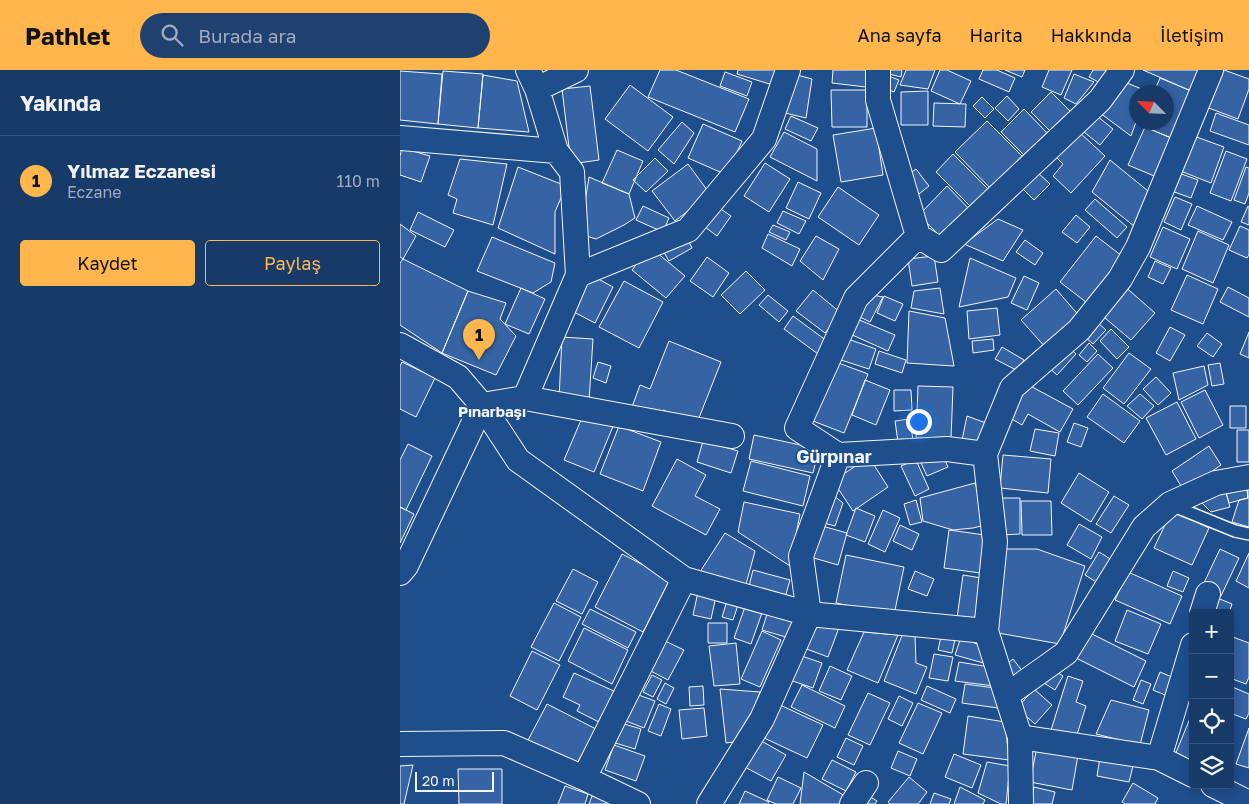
<!DOCTYPE html>
<html lang="tr">
<head>
<meta charset="utf-8">
<style>
	:root { --surface:#173a69; --page:#20416f; --text:#f1f3f6; --muted:#9eadc0; --line:#36547d; --accent:#ffb74d }
	body { margin:0; font-family:"Golos Text",sans-serif; background:var(--page); color:var(--text) }
	.controls { position:absolute; right:15px; bottom:15px; display:grid; overflow:hidden; border-radius:5px; box-shadow:0 2px 8px #0003 }
	.controls button { width:45px; height:45px; display:grid; place-items:center; padding:0; border:0; border-bottom:1px solid var(--line); background:var(--surface); color:var(--text); font:25px sans-serif }
	.compass { position:absolute; left:729px; top:15px; width:45px; height:45px; border-radius:50%; background:var(--surface); box-shadow:0 2px 8px #0003; rotate:294deg }
	.scale { position:absolute; left:15px; bottom:12px; width:79px; box-sizing:border-box; padding-left:5px; border:2px solid #f2f6ff; border-top:0; font-size:14px; line-height:18px; white-space:nowrap; color:#f2f6ff; -webkit-text-stroke:4px #1f4e8c; paint-order:stroke }
	.you { position:absolute; left:518px; top:351px; width:18px; height:18px; margin:-12px; border:4px solid #fff; border-radius:50%; background:#1a73e8; box-shadow:0 0 0 8px #1a73e833 }
	.badge { display:grid; place-items:center; width:32px; height:32px; border-radius:50%; background:var(--accent); color:#111; font-size:16px; font-weight:700 }
	.pin { position:absolute; translate:-50% -41px; filter:drop-shadow(0 1px 2px #0008) }
	.pin::after { content:''; position:absolute; top:26px; width:18px; height:15px; background:inherit; clip-path:polygon(0 0,100% 0,50% 100%) }
	.list { margin:0; padding:0; list-style:none }
	h2 { display:flex; justify-content:space-between; align-items:center; height:65px; margin:0; padding:0 20px; font-size:21px }
	h2 small { font-size:16px; font-weight:400; color:var(--muted) }
	.list li { display:grid; grid-template-columns:32px 1fr auto; gap:15px; align-items:center; box-sizing:border-box; height:90px; padding:0 20px; border-top:1px solid var(--line) }
	.list b { display:block; font-size:19px; white-space:nowrap }
	.list p { margin:0; font-size:16px; white-space:nowrap; color:var(--muted) }
	.list em { font-size:16px; font-style:normal; color:var(--muted) }
	.actions { display:flex; gap:10px; padding:15px 20px }
	.actions a { flex:1; padding:11px 0; border:1px solid var(--accent); border-radius:5px; text-align:center; font-size:18px; color:var(--accent) }
	.actions .main { background:var(--accent); color:#111 }
	.icon { flex:none; width:28px; height:28px; fill:none; stroke:currentColor; stroke-width:2; stroke-linecap:round; stroke-linejoin:round }
	.map { position:relative; flex:none; width:849px; height:734px; overflow:hidden }
	header { display:flex; align-items:center; gap:30px; box-sizing:border-box; height:70px; padding:0 25px; background:var(--accent); color:#111 }
	header strong { font-size:24px }
	nav { display:flex; gap:28px; margin-inline-start:auto; font-size:18px }
	.search { width:350px; height:45px; background:var(--page); display:flex; align-items:center; gap:12px; box-sizing:border-box; padding:0 18px; border-radius:28px; color:var(--muted); font-size:19px }
	main { display:flex }
	aside { flex:1; background:var(--surface) }
	.map>svg:first-child { display:block }
</style>
</head>
<body>
<header>
<strong>Pathlet</strong>
<div class="search"><svg class="icon" aria-label="search" viewBox="0 0 24 24"><circle cx="10" cy="10" r="6"/><path d="M15 15l6 6"/></svg>Burada ara</div>
<nav><a>Ana sayfa</a><a>Harita</a><a>Hakkında</a><a>İletişim</a></nav>
</header>
<main>
<aside>
<h2>Yakında<small></small></h2>
<ul class="list">
<li><span class="badge">1</span><div><b>Yılmaz Eczanesi</b><p>Eczane</p></div><em>110 m</em></li>
</ul>
<div class="actions"><a class="main">Kaydet</a><a>Paylaş</a></div>
</aside>
<div class="map">
<svg width="849" height="734" viewBox="0 0 849 734">
	<rect width="100%" height="100%" fill="#1f4e8c"/>
	<path fill="#3563a3" stroke="#f2f6ff" d="M260 0H276L349 29 335 62 248 27Z
		M338 0H381L376 16 337 4Z
		M433 0H469L466 17 432 13Z
		M485 0H502L501 7 485 3Z
		M506 0H535L528 19 500 15Z
		M540 0H547L571 11 560 34 531 21Z
		M583 0H597L615 8 609 22 579 9Z
		M605 0H625L622 7Z
		M649 0H672L661 25 642 17Z
		M693 0H714L706 16 689 7Z
		M743 0H800L791 21Z
		M820 0H824L849 9V19L838 49 806 37Z
		M0 1 42 4 38 54 0 50Z
		M43 1 83 4 78 58 38 54Z
		M325 2 352 12 347 26 320 16Z
		M390 3 412 9 406 48 381 42Z
		M674 4 694 12 676 34 664 28Z
		M83 5 117 11 129 62 78 58Z
		M486 5 499 10 494 22 481 17Z
		M760 8 796 23 776 70 740 55 741 52H766V22H754Z
		M722 11 749 22H736V52L731 66 700 43Z
		M230 15 273 47 248 81 205 49Z
		M190 16 199 90 171 94 162 19Z
		M431 20H467V57H432Z
		M528 21V55H501V22Z
		M651 22 670 41 650 61 631 42Z
		M607 26 619 39 608 51 595 38Z
		M582 27 594 39 585 48 573 36Z
		M534 33 566 34 565 57 533 56Z
		M624 39 649 65 626 87 601 62Z
		M816 43 849 55V75L810 61Z
		M391 46 418 58 411 71 385 59Z
		M697 46 713 59 700 75 684 62Z
		M587 51 623 87 591 119 555 82Z
		M282 52 294 63 274 94 258 80Z
		M303 54 342 71 327 105 288 88Z
		M745 57 776 70 759 108 728 95Z
		M476 58 483 105 441 112 433 65Z
		M678 61 705 86 671 123 653 106 663 94 655 86Z
		M384 62 417 79V111L370 87Z
		M791 65 824 77 811 113 778 100Z
		M2 78 30 86 21 112 0 105V86Z
		M217 80 243 91 229 124 202 113Z
		M826 81 847 89 831 131 810 123Z
		M553 84 590 121 573 139 536 102Z
		M255 88 268 101 246 122 233 110Z
		M60 89 107 94 93 155 53 143 57 129 48 125Z
		M710 90 753 125 735 157 692 122Z
		M365 93 390 109 369 142 344 126Z
		M288 94 310 124 275 151 252 121Z
		M118 97 166 116 155 142V184L98 158Z
		M846 97 849 98V123L845 134 834 130Z
		M516 99 529 116 519 124 506 106Z
		M636 101 650 114 634 130 620 116Z
		M776 102 798 110 791 128 769 120Z
		M189 107 229 124 235 148 224 155 196 169 180 164Z
		M398 112 421 123 409 149 386 138Z
		M547 116 570 140 542 168 519 145Z
		M438 117 479 145 459 175 418 147Z
		M775 127 792 134 781 160 764 152Z
		M695 129 727 157 717 168 685 140Z
		M315 135 331 146 317 166 301 154Z
		M243 136 269 148 263 162 236 150Z
		M797 136 832 152 823 170 788 155Z
		M848 136 849 137V155L841 152Z
		M383 141 406 151 399 164 377 153Z
		M18 142 54 160 45 177 10 160Z
		M676 145 690 157 677 173 662 162Z
		M598 149 623 160 603 191 564 174Z
		M0 154 16 166 3 189 0 187Z
		M373 155 390 162 386 170 369 162Z
		M840 156 849 160V185L847 188 829 180Z
		M763 157 790 169 777 199 750 187Z
		M798 161 829 175 813 213 782 199Z
		M368 164 400 179 392 196 362 178Z
		M286 166 292 178 269 191 262 179Z
		M416 166 439 179 423 210 400 191Z
		M696 166 726 189 691 236 660 212Z
		M92 167 155 193 151 212 133 223 77 201Z
		M625 170 643 183 635 195 616 182Z
		M250 177 285 206 266 228 232 200Z
		M534 186 538 212 512 216 508 189Z
		M307 187 329 203 313 227 290 211Z
		M570 188 616 208 608 227 559 237Z
		M3 189 68 221 42 283 0 255V193Z
		M755 191 771 198 763 214 748 207Z
		M346 201 365 220 340 244 321 225Z
		M189 204 213 217 195 253 170 240Z
		M787 205 818 219 803 254 771 240Z
		M624 206 639 213 627 240 611 233Z
		M224 211 263 232 239 278 199 257Z
		M722 214 755 243 731 270 698 242Z
		M828 217 849 228V247L820 232Z
		M121 218 145 229 129 264 105 254Z
		M540 218 544 244 511 238 514 221Z
		M656 219 681 248 646 278 621 250Z
		M413 220 441 243 425 263 396 241Z
		M68 221 106 233 100 249 116 266 96 305 42 283Z
		M467 224 483 227 470 252 456 245Z
		M368 225 388 241 379 252 359 235Z
		M484 226 503 234 495 251 477 243Z
		M597 238 600 265 569 269 567 241Z
		M509 241 545 248 554 296 507 293Z
		M393 246 427 271 418 284 384 259Z
		M457 249 495 265 488 281 450 264Z
		M697 252 706 260 693 274 684 266Z
		M770 257 785 265 770 291 756 283Z
		M711 259 729 277 717 289 700 271Z
		M849 262V288L840 284Z
		M807 263 822 274 813 287 797 276Z
		M162 267 193 269 189 331 159 329Z
		M448 269 476 279 469 299 441 290Z
		M593 269 594 280 573 283 572 271Z
		M269 271 321 292 297 353 263 340 260 348 232 337 240 315 250 319Z
		M689 273 697 281 687 292 679 285Z
		M667 275 676 284 657 305 647 296Z
		M602 277 624 290 618 301 595 289Z
		M479 281 506 290 502 303 475 294Z
		M729 283 751 299 724 334 703 318Z
		M698 284 713 298 678 335 663 321Z
		M2 292 35 308 16 347 0 339V296Z
		M198 292 211 296 206 313 193 308Z
		M436 292 468 304 444 363 413 351Z
		M820 293 824 314 812 316 808 295Z
		M804 296 808 315 779 330 773 303Z
		M756 307 771 323 758 335 743 319Z
		M465 310 490 320 476 355 452 345Z
		M623 312 673 339 660 362 628 344 622 355 605 345Z
		M518 316 553 317 551 369 516 368Z
		M494 320H511L512 340 494 341Z
		M805 320 823 355 799 368 781 332Z
		M703 324 740 351 724 373 687 347Z
		M740 324 754 336 742 349 727 336Z
		M777 332 796 369 766 385 746 348Z
		M830 336H846V358H830Z
		M184 343 214 354 194 402 164 390Z
		M567 346 594 356 585 379 562 370Z
		M510 349 513 370 498 372 495 351Z
		M674 353 688 358 681 377 667 372Z
		M219 356 261 372 243 421 200 404Z
		M635 359 659 363 655 386 630 381Z
		M837 360H849V392H837Z
		M354 365 419 379 413 403 349 389Z
		M303 371 338 381 331 403 297 392Z
		M8 374 32 386 6 440 0 437V390Z
		M809 376 821 395 784 421 772 401Z
		M542 384 548 397 527 406 521 393Z
		M603 385 651 389 648 423 600 418Z
		M469 387 488 417 453 441 433 411Z
		M277 389 306 405 295 426 320 439 306 465 252 436Z
		M516 390 529 419 515 426 501 396Z
		M351 391 410 406 403 436 343 421Z
		M679 403 709 422 691 452 661 433Z
		M846 411 848 428 829 433 825 419Z
		M846 411 849 412V457L832 452 839 430 848 428Z
		M575 413 589 454 573 458 553 460 523 451 520 428Z
		M825 419 830 437 811 442 798 429Z
		M429 422 443 433 435 456 420 452Z
		M714 426 729 435 711 463 696 454Z
		M601 428H620V464L602 465Z
		M516 430 522 452 510 455 504 434Z
		M621 431H651L652 465H622Z
		M344 432 400 444 390 496 338 462Z
		M0 437 14 444 0 473Z
		M456 438 475 446 465 472 446 465Z
		M483 440 500 448 485 482 468 474Z
		M772 440 809 458 792 495 754 478Z
		M415 454 447 463 438 495 407 486Z
		M679 454 702 467 691 489 667 475Z
		M500 455 519 464 512 480 493 471Z
		M549 460 592 466 587 504 544 498Z
		M325 463 355 481 345 518 298 505Z
		M602 479H637L685 496 660 574 598 563Z
		M820 479 839 488 821 526 802 517Z
		M699 482 712 490 698 513 685 505Z
		M849 483V518L836 511Z
		M222 484 270 509 243 562 195 537Z
		M446 485 504 497 494 545 436 533Z
		M173 499 198 512 182 544 156 531Z
		M353 500 390 510 384 531 348 520Z
		M515 501 534 509 527 526 508 519Z
		M773 501 789 508 783 522 767 516Z
		M728 502 782 526 770 554 715 530Z
		M563 505 588 509 583 552 557 548Z
		M298 522 316 526 311 549 293 545Z
		M815 527 832 534 829 543H808Z
		M327 531 338 535 333 550 322 547Z
		M154 533 181 547 159 591 131 577Z
		M346 534 363 540 351 574 334 568Z
		M190 539 236 562 228 578 182 554Z
		M727 540 761 554 748 584 715 571Z
		M368 541 395 550 389 568 362 560Z
		M416 546 440 555 428 587 404 578Z
		M308 553H327V573H308Z
		M184 558 228 580 212 614 168 591Z
		M362 561 381 570 360 617 341 609Z
		M686 561 746 591 734 617 674 587Z
		M464 562 498 565 478 613 447 600Z
		M542 562 556 565 552 583 538 580Z
		M503 563 515 566 516 593 527 597 516 624 484 611Z
		M830 566 849 573V607L846 614 830 608Z
		M561 567 579 575 587 594 555 585Z
		M263 570 284 580 268 610 247 599Z
		M336 573 340 614 314 616 309 576Z
		M132 581 160 595 137 640 110 626Z
		M396 584 422 593 413 618 387 609Z
		M534 584 553 587 548 611 529 608Z
		M613 589 624 603 614 611 603 597Z
		M559 592 590 597 594 616 555 611Z
		M430 596 452 606 441 630 419 621Z
		M649 597 663 606 655 620 641 611Z
		M760 602 779 610 772 628 753 620Z
		M174 603 216 622 201 653 177 641 180 635 163 627Z
		M252 605 262 610 253 627 243 622Z
		M668 606 683 611 676 632 686 636 676 668 651 660Z
		M741 610 751 614 743 634 733 630Z
		M265 613 274 618 266 634 257 629Z
		M565 614 595 618 598 638 562 633Z
		M402 615 445 636 435 658 391 637Z
		M303 616 304 635 290 636 289 617Z
		M527 616 556 629 550 643 521 630Z
		M830 616 849 624V643L846 649 830 643Z
		M320 619 360 622 341 671 326 673Z
		M634 619 652 635 635 654 617 638Z
		M468 623 490 633 470 675 448 665Z
		M236 624 255 631 244 658 226 651Z
		M499 626 513 633 502 656 488 649Z
		M711 630 749 640 740 675 696 664Z
		M518 633 542 643 523 684 499 673Z
		M147 634 196 659 174 699 126 674Z
		M259 634 271 639 261 666 248 661Z
		M378 634 423 655 407 688 362 667Z
		M304 638 307 666 282 669 279 640Z
		M793 641V692L775 685Z
		M568 646 605 652 609 690 563 684Z
		M218 652 241 659 235 679 212 672Z
		M849 658V698L836 694Z
		M446 668 463 676 454 695 437 687Z
		M358 669 386 685 371 711 343 696Z
		M214 675 245 686 236 711 205 700Z
		M637 677 678 685 672 720 630 712Z
		M498 681 517 689 510 706 491 698Z
		M701 681 735 688 729 712 697 706Z
		M554 684 581 695 572 718 545 707Z
		M432 690 456 702 446 721 422 709Z
		M587 692 610 696 606 734H601L578 723Z
		M13 695 4 734H0V696Z
		M58 699H102V734H59Z
		M404 702 445 726 440 734H400Z
		M378 707 401 718 393 734H376L367 730Z
		M509 707 527 722 518 734H490L488 732Z
		M733 713 758 728 755 734H725L722 732Z
		M165 716 188 724 185 734H158Z
		M560 717 585 730 583 734H554Z
		M634 717 655 722 652 734H630Z
		M345 721 369 732 368 734H339Z
		M534 723 551 729 549 734H530Z
		M466 724 477 731 475 734H460Z
		M192 726 215 734H189Z"/>
	<g fill="none" stroke-linecap="round" stroke-linejoin="round">
		<g stroke="#f2f6ff" stroke-width="14">
			<path id="service" d="M771 435 835 461 849 464"/>
		</g>
		<g stroke="#f2f6ff" stroke-width="26">
			<path id="minor" d="M128 0 137 19 156 81 172 102 178 205
				M478 0V30L518 166
				M137 19 176 0
				M0 68 156 81
				M0 275 58 307 82 335 118 390 284 509 409 544 586 561
				M125 328 332 366
				M82 335 125 328 178 205 288 160 364 69 388 0
				M438 385 397 358 456 228 518 166 541 180 700 30 722 0
				M0 503 6 496 82 335
				M802 543 808 524
				M607 625 666 583 744 457 770 434 816 413 849 407
				M620 667 759 688 793 705
				M0 674 104 673 184 708 238 734
				M759 688 793 575
				M184 708 284 509
				M813 715 849 733
				M309 734 362 649 409 544 401 486 438 385 547 379 585 384
				M452 734 466 713
				M621 734 620 667 586 561 595 472 585 384 612 318 679 260 720 209 738 177 811 0"/>
		</g>
		<use href="#service" stroke="#1f4e8c" stroke-width="11"/>
		<use href="#minor" stroke="#1f4e8c" stroke-width="24"/>
	</g>
	<g text-anchor="middle" dominant-baseline="central" stroke-width="4" stroke-linejoin="round" paint-order="stroke">
		<g font-size="15" font-weight="bold" fill="#f2f6ff" stroke="#1f4e8c">
			<text x="92" y="341">Pınarbaşı</text>
		</g>
		<g font-size="18" font-weight="bold" fill="#f2f6ff" stroke="#1f4e8c">
			<text x="434" y="386">Gürpınar</text>
		</g>
	</g>
</svg>
<div class="controls">
<button>+</button>
<button>−</button>
<button><svg class="icon" aria-label="locate" viewBox="0 0 24 24"><circle cx="12" cy="12" r="6"/><path d="M12 2v4M12 18v4M2 12h4M18 12h4"/></svg></button>
<button><svg class="icon" aria-label="layers" viewBox="0 0 24 24"><path d="M12 4l9 5-9 5-9-5zM3 14l9 5 9-5"/></svg></button>
</div>
<svg class="compass" viewBox="-18 -18 36 36"><path d="M0-13l5 13h-10z" fill="#e53935"/><path d="M0 13l5-13h-10z" fill="#9eadc0"/></svg>
<div class="scale">20 m</div>
<div class="you"></div>
<div class="pin badge" style="left:79px;top:290px">1</div>
</div>
</main>
</body>
</html>
